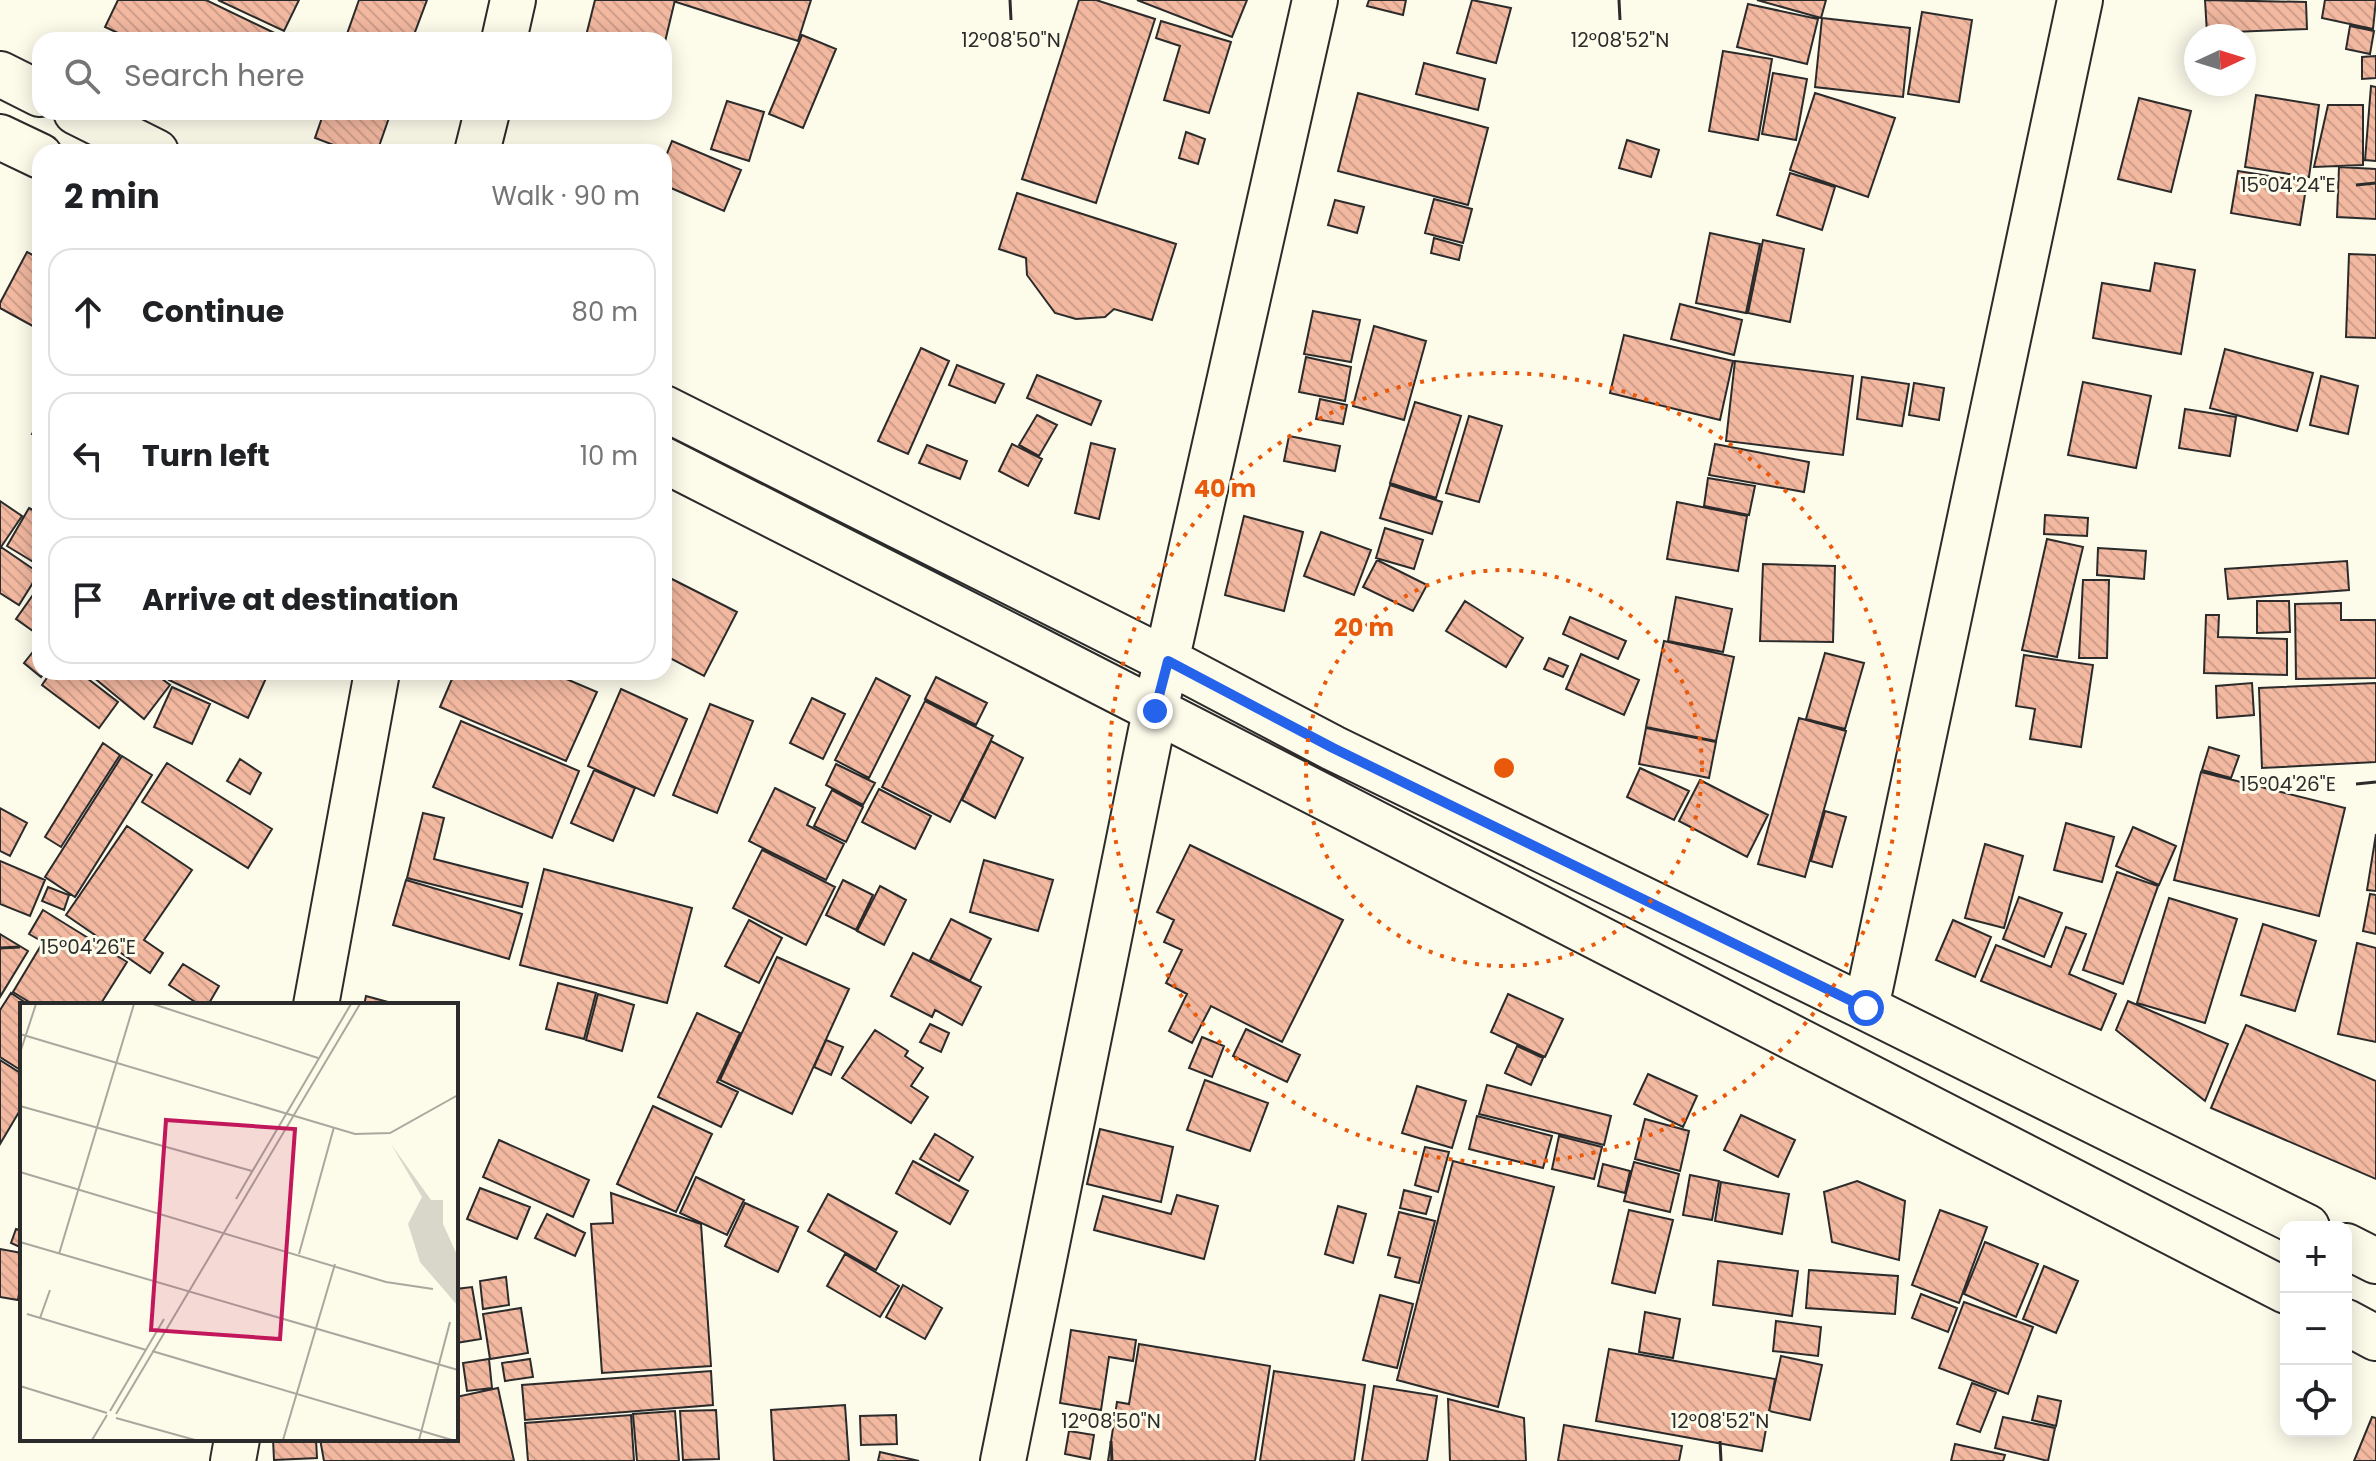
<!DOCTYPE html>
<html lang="en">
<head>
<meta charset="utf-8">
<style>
	:root { --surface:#fff; --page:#f6f6f6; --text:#202124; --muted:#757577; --line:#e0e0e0 }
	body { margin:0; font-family:Poppins,sans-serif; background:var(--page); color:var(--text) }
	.controls { position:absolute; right:24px; bottom:24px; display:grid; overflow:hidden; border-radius:16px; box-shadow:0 4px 20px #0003 }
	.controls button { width:72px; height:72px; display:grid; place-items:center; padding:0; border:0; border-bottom:2px solid var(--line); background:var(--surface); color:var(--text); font:40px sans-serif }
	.compass { position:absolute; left:2184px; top:24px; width:72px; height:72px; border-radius:50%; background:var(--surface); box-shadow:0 4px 20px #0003; rotate:86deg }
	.stop { position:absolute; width:24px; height:24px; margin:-18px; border:6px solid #2563eb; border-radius:50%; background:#fff }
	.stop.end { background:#2563eb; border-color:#fff; box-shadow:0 2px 8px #0008 }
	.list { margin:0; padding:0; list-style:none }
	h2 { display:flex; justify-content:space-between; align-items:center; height:104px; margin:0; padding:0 32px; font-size:34px }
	h2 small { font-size:26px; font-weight:400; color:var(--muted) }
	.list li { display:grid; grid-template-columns:52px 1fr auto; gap:24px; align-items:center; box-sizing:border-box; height:128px; margin:0 16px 16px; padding:0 16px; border:2px solid var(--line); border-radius:24px }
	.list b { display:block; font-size:30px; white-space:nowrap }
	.list em { font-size:26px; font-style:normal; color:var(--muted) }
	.icon { flex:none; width:44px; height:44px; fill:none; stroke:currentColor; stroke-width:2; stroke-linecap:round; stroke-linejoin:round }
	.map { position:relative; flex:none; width:2376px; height:1461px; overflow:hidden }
	.search { position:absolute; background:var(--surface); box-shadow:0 4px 20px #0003; left:32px; top:32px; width:640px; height:88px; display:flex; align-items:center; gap:20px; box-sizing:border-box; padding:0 28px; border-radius:24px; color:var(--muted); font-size:30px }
	.panel { position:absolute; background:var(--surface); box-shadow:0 4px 20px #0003; left:32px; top:144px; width:640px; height:536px; border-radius:24px }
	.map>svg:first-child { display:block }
</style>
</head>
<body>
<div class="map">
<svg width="2376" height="1461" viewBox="0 0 2376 1461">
	<defs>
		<pattern id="building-back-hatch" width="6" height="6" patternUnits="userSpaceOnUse" patternTransform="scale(2)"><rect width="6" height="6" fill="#f2b8a0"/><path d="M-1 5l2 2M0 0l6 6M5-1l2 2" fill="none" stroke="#d09e8a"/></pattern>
	</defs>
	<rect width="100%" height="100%" fill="#fdfbea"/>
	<path fill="url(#building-back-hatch)" stroke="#2b2b2b" stroke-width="2" d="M118 0H206L289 40H133L105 27Z
		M218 0H299L284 31Z
		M359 0H427L412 40H364L347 34Z
		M595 0H675L664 46V40H585Z
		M676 0H811L798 41 676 2Z
		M1079 0H1096L1155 19 1096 203 1022 179Z
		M1137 0H1247L1232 37Z
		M1369 0H1406L1403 15 1367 6Z
		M1472 0 1511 8 1496 63 1457 53Z
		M1757 0H1826L1821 18Z
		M2205 0 2306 2 2307 29 2207 33Z
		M2325 0H2376L2373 29 2322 18Z
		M1748 4 1818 19 1807 64 1737 47Z
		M1922 12 1972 20 1959 102 1908 94Z
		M1822 18 1910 28 1903 97 1815 87Z
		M1161 21 1231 42 1209 113 1164 100 1180 46 1156 38Z
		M2350 26 2374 31 2370 54 2346 49Z
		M802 35 836 49 803 128 769 114Z
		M1723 51 1772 59 1758 140 1709 131Z
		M2376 56V78L2362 79V57Z
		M1424 63 1485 79 1478 110 1416 94Z
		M1773 73 1807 79 1796 140 1762 134Z
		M2371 86 2376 87V161L2365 160Z
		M1358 93 1488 128 1468 205 1338 171Z
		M1815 93 1895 118 1868 197 1790 170Z
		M2256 95 2319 105 2309 177 2245 167Z
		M2139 98 2191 111 2171 192 2118 179Z
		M727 101 764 112 749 161 711 149Z
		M2328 105H2363V165L2314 167Z
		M324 112H391L377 152H352L315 138Z
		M1186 132 1205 139 1198 164 1179 158Z
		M1627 140 1659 150 1651 177 1619 168Z
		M672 141 741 170 724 211 664 185V161Z
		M2339 167 2376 169V219L2337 217Z
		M2238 171 2307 182 2300 225 2231 213Z
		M1790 173 1835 187 1822 230 1777 215Z
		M1017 193 1176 244 1152 320 1114 309 1105 317 1076 319 1055 313 1027 275 1026 258 999 249Z
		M1434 199 1472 209 1463 243 1425 233Z
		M1335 200 1364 207 1357 233 1328 225Z
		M1710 233 1760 244 1746 313 1696 303Z
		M1434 238 1462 246 1459 260 1431 253Z
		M1763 240 1804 249 1790 322 1748 313Z
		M27 252 40 259V330L0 308V303Z
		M2349 254 2376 255V338L2346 337Z
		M2155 263 2195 270 2181 354 2093 338 2102 283 2150 291Z
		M1680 304 1742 320 1734 355 1671 339Z
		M1313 311 1360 320 1351 362 1304 354Z
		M1374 326 1426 341 1404 420 1353 406Z
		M1624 335 1733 361 1720 420 1610 393Z
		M921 348 949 361 908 454 878 441Z
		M2225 349 2313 373 2297 431 2210 408Z
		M1306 357 1351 367 1345 401 1299 392Z
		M1735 361 1853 376 1843 455 1726 441Z
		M957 365 1004 384 995 403 949 385Z
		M1037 375 1101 401 1091 425 1027 398Z
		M2321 376 2358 386 2348 434 2310 425Z
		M1862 377 1909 384 1902 426 1857 419Z
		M2083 382 2151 396 2136 468 2068 455Z
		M1914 383 1944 388 1939 420 1909 415Z
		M1320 399 1347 405 1343 424 1316 419Z
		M1415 402 1461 416 1436 498 1390 483Z
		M2185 409 2236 417 2230 456 2179 448Z
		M1037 415 1057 425 1039 456 1019 445Z
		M1469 416 1502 426 1479 502 1446 493Z
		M40 420V438L32 434Z
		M1289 436 1340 446 1335 471 1284 461Z
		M1091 443 1115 449 1099 519 1075 513Z
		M1012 444 1042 459 1028 486 999 471Z
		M1715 444 1809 462 1804 492 1709 475Z
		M927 445 967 461 960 479 919 463Z
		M1708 478 1755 486 1749 515 1704 506Z
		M1390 485 1442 502 1432 534 1380 518Z
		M0 501 22 516 1 547 39 573 19 605 0 593Z
		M1677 502 1747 516 1738 571 1667 559Z
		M29 508 40 514V566L7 546Z
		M2045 515 2088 518 2087 536 2044 534Z
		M1244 516 1303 532 1284 611 1225 595Z
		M1385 528 1423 540 1414 569 1376 558Z
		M1321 532 1371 550 1354 595 1304 576Z
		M2047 539 2083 547 2057 657 2022 650Z
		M2098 548 2146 551 2144 579 2097 575Z
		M1377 560 1427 585 1413 611 1363 587Z
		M2347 561 2349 590 2228 599 2225 569Z
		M1763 564 1835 566 1833 642 1760 641Z
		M664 575 737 612 704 676 664 655Z
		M2083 580H2109L2107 658H2079Z
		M40 585V636L16 619Z
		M1676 597 1732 609 1723 652 1668 641Z
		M1465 601 1523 638 1506 667 1446 631Z
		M2257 601H2289L2290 632 2257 633Z
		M2341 603V620H2376V678L2296 679 2295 604Z
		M2206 615H2219L2218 637 2287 639V675L2204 673Z
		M1570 617 1626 641 1618 659 1563 634Z
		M1664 641 1734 657 1716 741 1646 727Z
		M40 643V672H45L41 677 24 663Z
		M1825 653 1864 663 1845 729 1806 719Z
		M1581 654 1639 680 1624 715 1566 689Z
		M2024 655 2093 665 2081 747 2030 739 2035 709 2016 706Z
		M1549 658 1568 666 1563 677 1544 669Z
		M51 672H79L118 702 99 728 42 685Z
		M87 672H153L170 685 144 719Z
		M173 672H257L267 676 248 718 169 680Z
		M455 672H550L597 692 566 761 440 707Z
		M936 677 987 703 976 725 925 699Z
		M876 678 910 696 869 778 835 760Z
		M2252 683 2254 715 2217 718 2216 686Z
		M2376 683V762L2262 768 2259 688Z
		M172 687 210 704 192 744 154 727Z
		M621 689 687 719 654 796 588 766Z
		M812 698 845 714 823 759 790 743Z
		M925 701 993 736 950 822 882 787Z
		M710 704 753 721 717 813 673 795Z
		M1799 718 1846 731 1805 877 1758 864Z
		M461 721 579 771 552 838 433 787Z
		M1646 728 1716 742 1709 778 1639 764Z
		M991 741 1023 758 995 818 962 800Z
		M103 743 120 755 61 847 45 837Z
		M2209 747 2239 756 2231 778 2202 770Z
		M122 756 152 775 75 897 45 877Z
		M240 759 261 773 250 794 227 781Z
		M167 763 272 829 248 868 142 802Z
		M836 764 875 783 863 805 826 785Z
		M1640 768 1689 791 1674 820 1627 797Z
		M594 770 635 788 613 841 571 823Z
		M2201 772 2345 808 2319 916 2174 880Z
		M1700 780 1768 815 1747 857 1679 821Z
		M775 788 815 808 807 825 844 844 826 880 749 841Z
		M879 789 931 816 915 849 862 822Z
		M832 790 863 807 846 842 814 826Z
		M0 808 27 823 10 856 0 851Z
		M1825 811 1846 817 1832 867 1811 861Z
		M423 813 444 818 434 859 528 883 522 907 407 878Z
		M2066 823 2114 837 2102 882 2054 870Z
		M127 826 192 870 144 940 163 953 150 973 66 915Z
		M2133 827 2176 846 2159 885 2116 866Z
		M2376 834V891L2367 890Z
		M1985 844 2023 856 2004 928 1965 918Z
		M1190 845 1343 920 1282 1042 1211 1006 1192 1043 1169 1031 1187 994 1166 983 1182 950 1164 942 1174 920 1157 912Z
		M762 850 835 887 806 945 733 908Z
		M984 860 1053 880 1038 931 970 912Z
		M0 861 45 880 30 916 0 904Z
		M544 869 692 908 667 1003 520 965Z
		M2117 872 2158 886 2123 984 2083 970Z
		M406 880 522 914 509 959 393 925Z
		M843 880 873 895 856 930 826 915Z
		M880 886 906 900 884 945 857 931Z
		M48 887 69 895 64 910 42 901Z
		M2370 894 2376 895V934L2363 931Z
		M2019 897 2062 913 2044 957 2003 939Z
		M2169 898 2237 919 2205 1023 2137 1003Z
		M43 910 127 962 100 1005H34L13 992 43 942 29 934Z
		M951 919 991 939 970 981 930 960Z
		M749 920 782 938 759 983 725 966Z
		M1953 920 1991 937 1975 977 1936 960Z
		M2263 924 2316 941 2295 1011 2241 995Z
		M2066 927 2086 934 2069 974 2116 994 2101 1030 1981 981 1996 945 2051 967Z
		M0 934 28 951 0 997Z
		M2357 943 2376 948V1042L2338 1034Z
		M913 953 981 987 962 1025 935 1010 932 1017 891 996Z
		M777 957 849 989 792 1114 720 1080Z
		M183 964 219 986 208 1005H200L169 985Z
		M558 983 596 993 584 1039 546 1029Z
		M11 993 29 1005H22V1071L0 1057V1010Z
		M598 994 634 1005 622 1051 586 1040Z
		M1508 994 1563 1019 1545 1057 1491 1032Z
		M366 996 399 1005H364Z
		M2128 1001 2228 1044 2205 1101 2116 1030Z
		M697 1013 740 1033 717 1082 738 1092 721 1127 658 1097Z
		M930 1024 949 1033 941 1052 920 1042Z
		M2246 1025 2376 1081V1179L2211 1108Z
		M1246 1029 1300 1055 1287 1082 1233 1056Z
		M875 1030 908 1051 905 1056 923 1068 911 1086 928 1097 911 1123 842 1078Z
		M1202 1037 1224 1046 1212 1077 1189 1068Z
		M826 1040 843 1047 831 1075 814 1067Z
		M1517 1046 1543 1058 1531 1085 1505 1073Z
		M0 1060 22 1074V1107L0 1144Z
		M1648 1074 1697 1096 1683 1127 1634 1104Z
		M1205 1080 1268 1103 1250 1151 1187 1130Z
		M1487 1085 1611 1116 1604 1145 1479 1114Z
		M1417 1086 1466 1101 1452 1148 1402 1133Z
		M653 1106 712 1134 676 1212 617 1184Z
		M1741 1115 1795 1140 1778 1177 1724 1150Z
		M1477 1116 1552 1136 1543 1168 1469 1149Z
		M1645 1119 1689 1131 1680 1171 1635 1159Z
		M1100 1129 1173 1147 1161 1202 1087 1184Z
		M935 1134 973 1157 959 1181 920 1159Z
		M1559 1136 1602 1147 1594 1179 1552 1169Z
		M499 1140 589 1180 573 1217 483 1177Z
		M1425 1147 1449 1152 1438 1192 1415 1185Z
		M913 1161 968 1191 950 1224 896 1193Z
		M1453 1161 1554 1187 1498 1407 1397 1380Z
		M1634 1162 1679 1174 1670 1212 1624 1201Z
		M1603 1164 1630 1171 1625 1193 1598 1186Z
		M1690 1175 1719 1181 1712 1220 1683 1215Z
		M696 1177 744 1200 727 1235 680 1213Z
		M1857 1181 1905 1201 1899 1260 1832 1242 1824 1192Z
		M1721 1182 1789 1194 1782 1234 1715 1221Z
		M480 1188 530 1207 517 1239 467 1219Z
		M1404 1190 1431 1197 1426 1214 1400 1208Z
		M611 1193 701 1224 711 1366 602 1373 591 1224 613 1223Z
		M828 1194 897 1232 876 1270 808 1231Z
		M1177 1195 1218 1206 1204 1259 1094 1230 1103 1196 1171 1214Z
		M745 1203 798 1227 778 1272 725 1246Z
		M1338 1206 1366 1214 1353 1263 1325 1254Z
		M1629 1210 1673 1220 1655 1293 1612 1283Z
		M1940 1210 1987 1227 1959 1303 1912 1285Z
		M1399 1212 1435 1221 1419 1283 1395 1277 1400 1258 1388 1255Z
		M547 1214 585 1233 575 1256 535 1238Z
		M16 1229 22 1231V1248L11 1243Z
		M1985 1242 2038 1264 2016 1317 1964 1294Z
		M0 1249 22 1253V1275L18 1300 0 1297Z
		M845 1254 899 1286 880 1317 827 1286Z
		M1718 1261 1798 1271 1792 1316 1713 1305Z
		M2044 1266 2078 1281 2056 1333 2023 1319Z
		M1809 1270 1898 1276 1895 1314 1806 1308Z
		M506 1277 509 1305 483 1309 480 1281Z
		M903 1285 942 1308 925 1339 886 1317Z
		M472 1287 481 1339 456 1343V1289Z
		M1921 1294 1957 1308 1948 1332 1912 1318Z
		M1380 1295 1413 1304 1397 1368 1363 1360Z
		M1964 1302 2033 1327 2008 1394 1939 1368Z
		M521 1308 528 1353 490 1359 483 1314Z
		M1645 1312 1680 1319 1673 1358 1639 1352Z
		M1776 1321 1821 1327 1818 1356 1773 1351Z
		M1071 1330 1136 1340 1133 1361 1109 1357 1101 1410 1060 1403Z
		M1139 1344 1270 1366 1255 1461H1108L1117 1402 1129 1404Z
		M1609 1349 1775 1379 1762 1451 1596 1421Z
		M1781 1356 1822 1365 1810 1420 1769 1411Z
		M489 1359 492 1388 467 1391 463 1363Z
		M530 1359 533 1377 505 1381 502 1363Z
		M711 1371 713 1405 525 1420 522 1385Z
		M1274 1371 1365 1385 1354 1461H1260Z
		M1972 1383 1996 1392 1980 1432 1957 1424Z
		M1374 1386 1437 1396 1427 1461H1362Z
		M498 1388 514 1461H324L320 1439H456V1397Z
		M2038 1396 2061 1401 2056 1426 2032 1420Z
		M1448 1399 1524 1418 1526 1461H1450Z
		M845 1405 849 1461H774L771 1410Z
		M716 1410 719 1459 683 1460 680 1411Z
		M675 1411 679 1461H637L633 1414Z
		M631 1415 634 1461H528L525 1423Z
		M896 1415 897 1444 861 1445 860 1416Z
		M2003 1417 2055 1428 2048 1461 1995 1448Z
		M2372 1417 2376 1418V1461H2354Z
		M1564 1425 1682 1446 1679 1461H1558Z
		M1069 1431 1094 1435 1090 1459 1065 1454Z
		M273 1439H316L317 1458 274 1460Z
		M1955 1444 2005 1455 2003 1461H1951Z
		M880 1452 919 1461H878Z"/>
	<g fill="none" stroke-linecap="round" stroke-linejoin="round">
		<g stroke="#2b2b2b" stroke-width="48">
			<path id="minor" d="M504 40 513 0
				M0 74 40 94
				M76 112 156 152
				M0 137 40 156
				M477 152 487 112
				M664 408 1168 661 1333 748 1866 1008 2307 1227
				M664 460 1034 648 2286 1291
				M316 1005 377 672
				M1866 1008 2080 0
				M2346 1246 2376 1261
				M2346 1322 2376 1338
				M233 1461 237 1439
				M1003 1461 1155 711 1315 0"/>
		</g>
		<use href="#minor" stroke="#fdfbea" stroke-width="44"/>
	</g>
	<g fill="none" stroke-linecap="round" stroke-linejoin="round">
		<path stroke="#2563eb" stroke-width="10" d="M1155 711 1168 661 1333 748 1866 1008"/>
	</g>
	<path fill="none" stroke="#2b2b2b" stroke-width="3" d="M1010 0 1011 20M1619 0 1620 20M2356 185 2376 183M2356 784 2376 782M0 948 20 947M1111 1441 1112 1461M1720 1441 1721 1461"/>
	<g fill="none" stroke="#e8590c" stroke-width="4" stroke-dasharray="4 8">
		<circle cx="1504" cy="768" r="198"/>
		<circle cx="1504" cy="768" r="395"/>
	</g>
	<g transform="translate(20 1003)">
		<rect width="438" height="438" fill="#fdfbea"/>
		<path d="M371 141 411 197H423V221L438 254V303L400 259 388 221 402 194Z" fill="#d8d7c9"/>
		<path fill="none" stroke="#a9a89e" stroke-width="2" d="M133 1 298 55M0 31 335 131 370 130 438 92M0 50 16 1M0 103 232 168M0 169 366 279 413 286M216 196 331 1M0 239 438 367M39 251 114 1M279 251 314 124M7 311 126 347M20 315 30 287M132 348 432 437M0 383 87 410M90 408 144 316M96 411 340 1M96 415 175 437M72 437 87 412M263 437 315 261M399 437 430 319"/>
		<path fill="#c2185b" fill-opacity="0.15" stroke="#c2185b" stroke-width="4" d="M146 117 275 126 260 336 131 327Z"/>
		<rect width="438" height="438" fill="none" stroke="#2b2b2b" stroke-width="4"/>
	</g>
	<g font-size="20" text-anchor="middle" fill="#2b2b2b" stroke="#fdfbea" stroke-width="6" stroke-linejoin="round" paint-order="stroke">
		<text x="1011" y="47">12°08'50"N</text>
		<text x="1620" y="47">12°08'52"N</text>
		<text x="2288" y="192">15°04'24"E</text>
		<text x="2288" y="791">15°04'26"E</text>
		<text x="88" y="954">15°04'26"E</text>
		<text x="1111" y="1428">12°08'50"N</text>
		<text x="1720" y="1428">12°08'52"N</text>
	</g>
	<circle cx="1504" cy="768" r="12" fill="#e8590c" stroke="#fdfbea" stroke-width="4"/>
	<g font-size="24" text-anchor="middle" font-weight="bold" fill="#e8590c" stroke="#fdfbea" stroke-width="6" stroke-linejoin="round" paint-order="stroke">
		<text x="1225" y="497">40 m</text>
		<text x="1364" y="636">20 m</text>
	</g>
</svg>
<div class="controls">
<button>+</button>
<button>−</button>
<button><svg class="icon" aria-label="locate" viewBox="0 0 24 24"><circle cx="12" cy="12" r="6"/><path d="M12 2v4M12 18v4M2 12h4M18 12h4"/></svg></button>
</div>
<svg class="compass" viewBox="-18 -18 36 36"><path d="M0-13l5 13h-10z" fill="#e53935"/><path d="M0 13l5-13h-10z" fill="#757577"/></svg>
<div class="stop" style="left:1866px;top:1008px"></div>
<div class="stop end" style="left:1155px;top:711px"></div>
<div class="search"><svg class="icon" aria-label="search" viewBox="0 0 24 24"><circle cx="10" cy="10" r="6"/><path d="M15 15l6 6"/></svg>Search here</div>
<section class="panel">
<h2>2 min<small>Walk · 90 m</small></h2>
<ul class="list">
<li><svg class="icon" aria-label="ahead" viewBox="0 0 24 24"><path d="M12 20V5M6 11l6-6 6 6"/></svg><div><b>Continue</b></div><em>80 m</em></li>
<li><svg class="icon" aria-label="left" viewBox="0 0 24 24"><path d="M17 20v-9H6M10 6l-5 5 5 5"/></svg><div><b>Turn left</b></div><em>10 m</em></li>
<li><svg class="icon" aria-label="arrive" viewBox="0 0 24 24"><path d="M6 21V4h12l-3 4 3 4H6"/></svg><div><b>Arrive at destination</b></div></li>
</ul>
</section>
</div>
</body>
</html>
